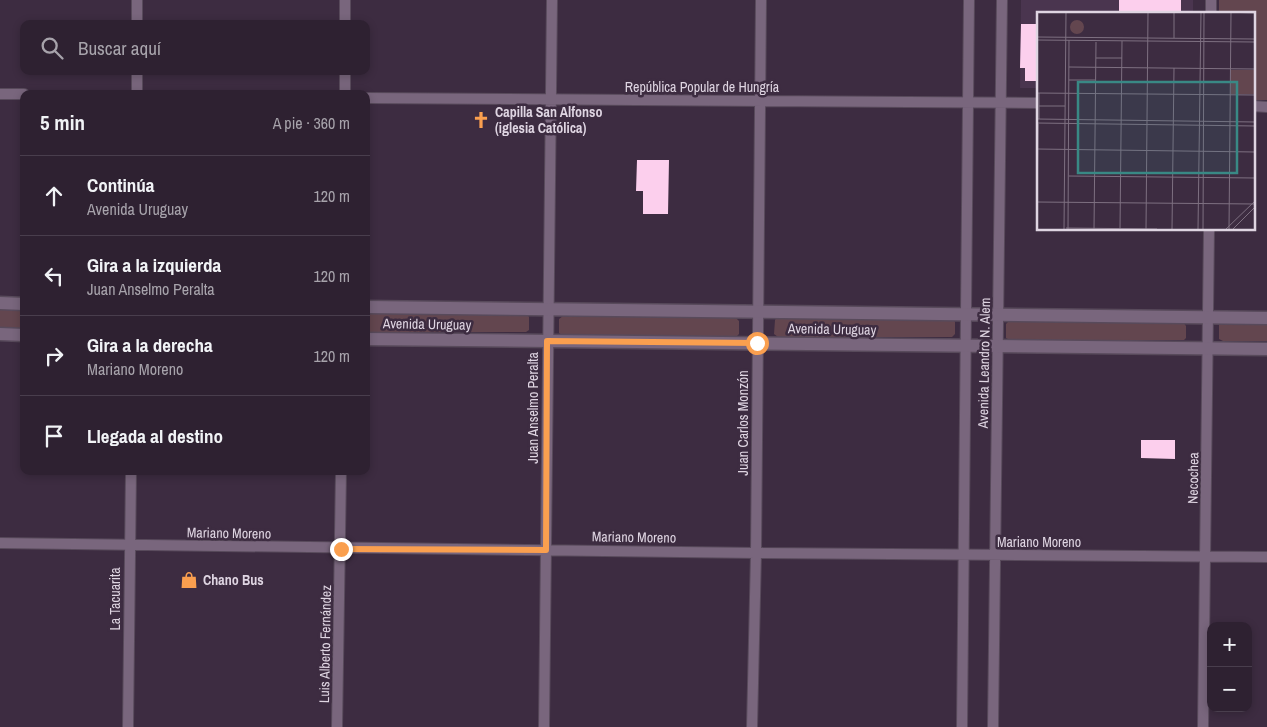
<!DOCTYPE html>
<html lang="es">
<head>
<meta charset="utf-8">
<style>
	:root { --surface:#2e2131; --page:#362939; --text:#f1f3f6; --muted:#a7a3ab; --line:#493e4d }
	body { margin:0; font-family:"Archivo Narrow",sans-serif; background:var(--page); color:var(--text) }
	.controls { position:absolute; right:15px; bottom:15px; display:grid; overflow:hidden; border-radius:10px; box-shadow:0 2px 8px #0003 }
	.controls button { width:45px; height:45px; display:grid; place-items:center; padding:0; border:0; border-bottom:1px solid var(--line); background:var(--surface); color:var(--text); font:25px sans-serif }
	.stop { position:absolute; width:15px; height:15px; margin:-11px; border:4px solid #fa9f4f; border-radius:50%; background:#fff }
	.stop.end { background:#fa9f4f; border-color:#fff; box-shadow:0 1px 5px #0008 }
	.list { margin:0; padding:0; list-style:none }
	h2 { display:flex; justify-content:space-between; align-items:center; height:65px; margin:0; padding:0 20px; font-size:21px }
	h2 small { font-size:16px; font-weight:400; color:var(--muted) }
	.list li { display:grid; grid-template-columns:32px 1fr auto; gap:15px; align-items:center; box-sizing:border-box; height:80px; padding:0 20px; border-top:1px solid var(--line) }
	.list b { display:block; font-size:19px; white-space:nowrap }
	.list p { margin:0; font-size:16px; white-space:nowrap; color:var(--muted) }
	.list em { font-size:16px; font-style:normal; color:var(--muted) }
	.icon { flex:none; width:28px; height:28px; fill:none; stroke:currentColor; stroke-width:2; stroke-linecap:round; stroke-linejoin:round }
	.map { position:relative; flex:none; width:1267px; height:727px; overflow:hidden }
	.search { position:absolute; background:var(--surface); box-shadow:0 2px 8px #0003; left:20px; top:20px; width:350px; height:55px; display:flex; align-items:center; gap:12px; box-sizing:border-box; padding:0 18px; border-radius:10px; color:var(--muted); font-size:19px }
	.panel { position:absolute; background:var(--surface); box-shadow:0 2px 8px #0003; left:20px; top:90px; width:350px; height:385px; border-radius:10px }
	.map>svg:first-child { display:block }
</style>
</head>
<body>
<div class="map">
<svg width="1267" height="727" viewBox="0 0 1267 727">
	<rect width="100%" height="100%" fill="#3d2c41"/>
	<path fill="#4a354f" d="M1021 0H1193V14H1038V88H1020Z"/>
	<path fill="#63464f" d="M1219 0H1267V100H1253V14H1219Z
		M0 309H24V328H0Z
		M366 312 526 313 529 317V330L526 332H366Z
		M563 316 736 318 739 321V334L737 336H563L559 333V319Z
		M778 316 952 318 955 322V334L952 337H778L774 334 775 320Z
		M1010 320 1183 322 1186 326V338L1184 340H1010L1006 338V324Z
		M1223 321 1267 322V341H1223L1219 339V325Z"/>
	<path fill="#fccfed" d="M1119 0H1181V14L1119 13Z
		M1021 24H1038V81H1025V68H1020Z
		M637 160H669L668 214H643V191H636Z
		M1141 440H1175V459L1141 458Z"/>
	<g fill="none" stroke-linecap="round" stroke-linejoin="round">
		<g stroke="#584a5b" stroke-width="12">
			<path id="street" d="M1211 14V0
				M137 24V0
				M345 24V0
				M0 94H24
				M137 94V71
				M345 94V71
				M366 98 1038 103
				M1253 106 1267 107
				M0 543 756 553 1267 557
				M128 727 131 471
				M337 727 341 471
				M544 727 552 0
				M752 727 756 553 761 0
				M962 727 969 0
				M993 727 1002 0
				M1203 727 1209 229"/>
		</g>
		<g stroke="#584a5b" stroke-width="15">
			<path id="secondary" d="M0 303 24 304
				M366 307 1267 318
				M0 334 24 335
				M366 339 1267 349"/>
		</g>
		<use href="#street" stroke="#79667d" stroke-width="10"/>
		<use href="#secondary" stroke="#79667d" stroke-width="12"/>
	</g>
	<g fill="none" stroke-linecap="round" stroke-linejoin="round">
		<path stroke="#fa9f4f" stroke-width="6" d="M341 549 546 550 547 341 757 343"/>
	</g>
	<defs>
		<g id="church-bare" transform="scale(1.35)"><path d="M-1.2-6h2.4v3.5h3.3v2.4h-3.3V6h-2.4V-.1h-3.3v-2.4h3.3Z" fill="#fa9f4f" stroke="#3d2c41" stroke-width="2.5" paint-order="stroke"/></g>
		<g id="shop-bare" transform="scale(1.35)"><path d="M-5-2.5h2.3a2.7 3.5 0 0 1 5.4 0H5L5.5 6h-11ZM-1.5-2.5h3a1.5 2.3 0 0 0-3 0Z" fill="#fa9f4f" stroke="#3d2c41" stroke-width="2.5" paint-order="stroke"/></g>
	</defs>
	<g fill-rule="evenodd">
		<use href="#church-bare" x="481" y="120"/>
		<use href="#shop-bare" x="189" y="580"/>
	</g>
	<g text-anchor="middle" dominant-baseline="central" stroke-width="5" stroke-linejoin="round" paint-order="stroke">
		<g font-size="14" fill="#dfd5e2" stroke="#3d2c41">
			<text x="702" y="87">República Popular de Hungría</text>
			<text transform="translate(427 324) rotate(1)">Avenida Uruguay</text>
			<text transform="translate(832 329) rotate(1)">Avenida Uruguay</text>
			<text transform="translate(984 363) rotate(-89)">Avenida Leandro N. Alem</text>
			<text transform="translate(533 408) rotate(-90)">Juan Anselmo Peralta</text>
			<text transform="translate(743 423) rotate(-90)">Juan Carlos Monzón</text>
			<text transform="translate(1193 478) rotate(-89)">Necochea</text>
			<text transform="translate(229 533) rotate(1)">Mariano Moreno</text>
			<text transform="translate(634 537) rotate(1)">Mariano Moreno</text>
			<text x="1039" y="542">Mariano Moreno</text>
			<text transform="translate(115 599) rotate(-90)">La Tacuarita</text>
			<text transform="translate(325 644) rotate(-89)">Luis Alberto Fernández</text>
		</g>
		<g font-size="14" font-weight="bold" fill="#dfd5e2" stroke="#3d2c41" text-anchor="start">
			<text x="495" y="112">Capilla San Alfonso<tspan x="495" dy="16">(iglesia Católica)</tspan></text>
			<text x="203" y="580">Chano Bus</text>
		</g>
	</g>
	<g transform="translate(1037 12)">
		<rect width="218" height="218" fill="#3d2c41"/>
		<path d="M33 15a7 7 0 1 1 14 0a7 7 0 1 1-14 0ZM194 58H217V82H194Z" fill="#63464f"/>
		<path fill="none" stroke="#7e7081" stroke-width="1" d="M137 0V26M188 0 218 1M0 25 218 27M0 28 218 30M59 46H85M32 55 218 57M32 68H58M0 81 218 83M2 94H28M0 107 218 110M2 107V81M0 111 218 114M0 137 218 140M32 164 218 166M0 190 218 192M0 205 1 112M29 216 120 217M27 217 29 0M31 217 32 28M57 217 59 30M83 217 85 29M109 217 111 0M135 217 137 56M161 217 164 0M166 217 167 0M189 217 218 189M192 217 194 0M196 217 218 195"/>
		<path fill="#398985" fill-opacity="0.15" stroke="#398985" stroke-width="2.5" d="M41 70H200V161H41Z"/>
		<rect width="218" height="218" fill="none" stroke="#dfd5e2" stroke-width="2.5"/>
	</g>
</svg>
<div class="controls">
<button>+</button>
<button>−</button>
</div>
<div class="stop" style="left:757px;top:343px"></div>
<div class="stop end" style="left:341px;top:549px"></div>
<div class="search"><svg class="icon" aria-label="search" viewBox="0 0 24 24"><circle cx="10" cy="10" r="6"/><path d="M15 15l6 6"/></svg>Buscar aquí</div>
<section class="panel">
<h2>5 min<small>A pie · 360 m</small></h2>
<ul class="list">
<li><svg class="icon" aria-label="ahead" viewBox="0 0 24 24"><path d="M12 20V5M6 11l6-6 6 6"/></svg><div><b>Continúa</b><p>Avenida Uruguay</p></div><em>120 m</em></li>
<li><svg class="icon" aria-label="left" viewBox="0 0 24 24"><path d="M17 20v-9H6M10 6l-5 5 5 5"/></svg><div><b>Gira a la izquierda</b><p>Juan Anselmo Peralta</p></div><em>120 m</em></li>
<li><svg class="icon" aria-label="right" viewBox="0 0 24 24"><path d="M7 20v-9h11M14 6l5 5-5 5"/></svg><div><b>Gira a la derecha</b><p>Mariano Moreno</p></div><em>120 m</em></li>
<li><svg class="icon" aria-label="arrive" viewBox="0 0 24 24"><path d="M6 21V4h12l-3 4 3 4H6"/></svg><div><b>Llegada al destino</b></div></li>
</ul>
</section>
</div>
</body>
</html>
